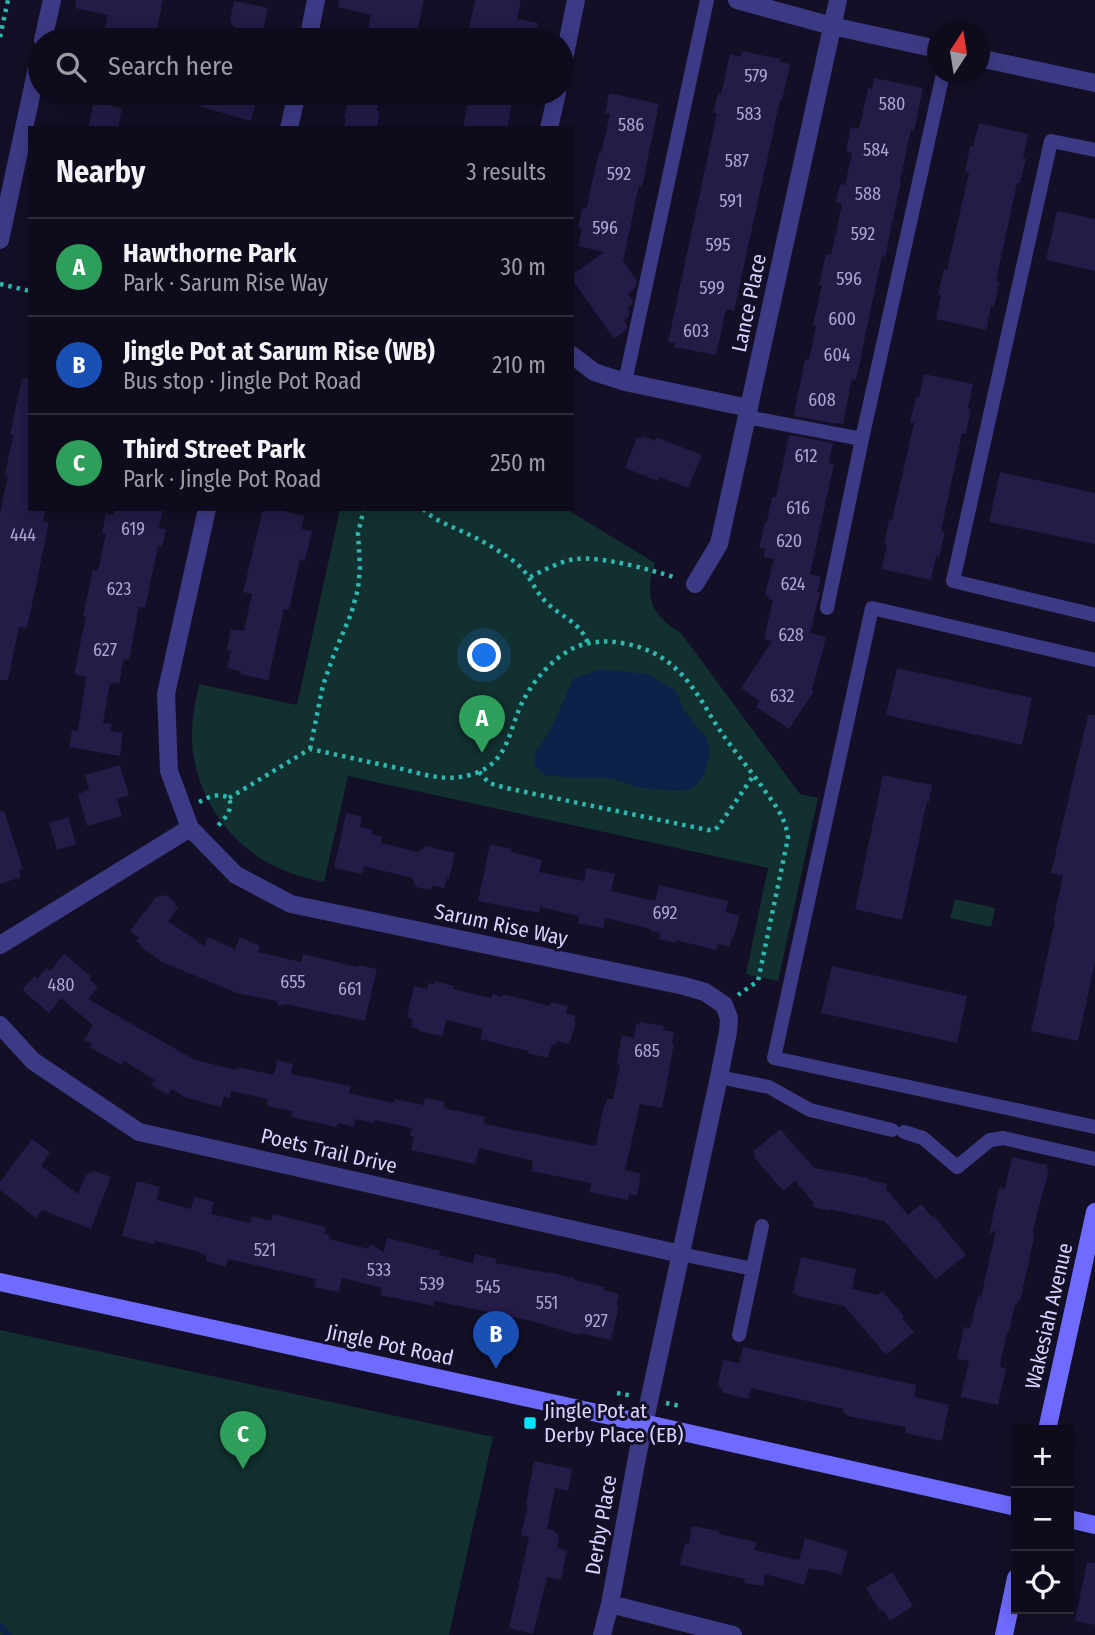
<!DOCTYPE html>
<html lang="en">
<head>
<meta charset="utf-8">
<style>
	:root { --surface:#0e0b1c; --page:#1c1929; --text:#f1f3f6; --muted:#9b9ba3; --line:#2e2b3b; --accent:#8c9099 }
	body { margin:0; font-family:"Fira Sans Condensed",sans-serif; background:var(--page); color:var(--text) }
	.controls { position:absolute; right:21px; bottom:21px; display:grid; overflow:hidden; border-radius:0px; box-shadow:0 4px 18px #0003 }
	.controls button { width:63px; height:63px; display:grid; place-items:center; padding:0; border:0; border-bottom:2px solid var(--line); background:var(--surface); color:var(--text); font:35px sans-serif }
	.compass { position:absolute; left:927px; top:21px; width:63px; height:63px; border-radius:50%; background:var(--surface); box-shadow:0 4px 18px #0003; rotate:12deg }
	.you { position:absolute; left:485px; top:656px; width:24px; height:24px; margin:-18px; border:5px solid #fff; border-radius:50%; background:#1a73e8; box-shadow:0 0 0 10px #1a73e833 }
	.badge { display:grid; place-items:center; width:46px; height:46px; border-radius:50%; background:var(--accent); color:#fff; font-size:23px; font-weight:700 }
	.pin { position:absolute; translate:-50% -58px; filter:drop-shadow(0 2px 4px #0008) }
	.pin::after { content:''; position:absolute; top:37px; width:24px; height:21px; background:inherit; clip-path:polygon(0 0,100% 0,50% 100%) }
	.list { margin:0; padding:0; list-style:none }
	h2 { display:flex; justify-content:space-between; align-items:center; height:91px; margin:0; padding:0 28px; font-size:30px }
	h2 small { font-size:23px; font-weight:400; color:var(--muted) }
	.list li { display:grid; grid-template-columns:46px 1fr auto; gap:21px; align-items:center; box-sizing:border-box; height:98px; padding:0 28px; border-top:2px solid var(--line) }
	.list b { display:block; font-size:26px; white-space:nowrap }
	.list p { margin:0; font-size:23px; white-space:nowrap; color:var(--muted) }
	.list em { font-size:23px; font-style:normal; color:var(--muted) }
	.icon { flex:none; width:38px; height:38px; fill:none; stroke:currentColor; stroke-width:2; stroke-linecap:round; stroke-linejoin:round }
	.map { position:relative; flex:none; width:1095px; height:1635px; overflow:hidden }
	.search { position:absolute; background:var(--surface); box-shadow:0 4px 18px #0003; left:28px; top:28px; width:546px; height:77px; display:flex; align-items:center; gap:18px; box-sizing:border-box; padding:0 24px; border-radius:38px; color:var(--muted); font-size:26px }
	.panel { position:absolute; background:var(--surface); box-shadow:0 4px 18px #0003; left:28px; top:126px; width:546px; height:385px; border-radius:0px }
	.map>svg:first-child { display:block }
</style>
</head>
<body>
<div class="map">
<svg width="1095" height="1635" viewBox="0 0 1095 1635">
	<rect width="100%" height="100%" fill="#130f26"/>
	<path fill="#12302f" d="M340 509H566L655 563C644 595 650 615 681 633L800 794 818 798 778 981 746 974 768 868 348 776 324 882C312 879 299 877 288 872 233 852 193 796 192 738 192 719 195 702 199 684L297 705Z
		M955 899 995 908 991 927 950 918Z
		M0 1330 493 1437 449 1635H0Z"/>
	<path fill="#0c2248" d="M597 670 624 671 650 675 676 691 683 709 707 739 710 755 703 777 693 789 674 791 636 787 611 778H571L545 775 534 765 535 753 550 731 573 679Z"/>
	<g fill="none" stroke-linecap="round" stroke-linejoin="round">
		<path stroke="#0c2248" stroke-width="7" d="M0 1626 8 1635"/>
	</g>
	<path fill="#241b47" d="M76 0H163L155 40H103L108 15 75 8Z
		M339 0H424L415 40H366L371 15 338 7Z
		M475 0H521L517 19 538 23 534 40H467Z
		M234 1 268 8 261 40H243L233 38 235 26 231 25 232 21H230Z
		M742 51 780 59V62L790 64 782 100H780L734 311 726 309 716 355 674 347 675 343 668 342 717 113H713L718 93 721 94 730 54 741 57Z
		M874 78 923 88 914 131 911 130 900 181 901 182 885 257 882 256 856 380 852 379 843 424 838 423 837 424 794 416V414L805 359 809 360 816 326 813 325 822 285H819L826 254 831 255 842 204 836 202 840 184 845 185 852 153 846 151 851 127 859 129 868 88 872 89Z
		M205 93H238L257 98 251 121 201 107Z
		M350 93H360L380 97 377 111H380L377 128H344L346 119 344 118Z
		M470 93H514L507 128H463Z
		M609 93 659 104 642 187 639 186 623 261 637 281 635 288 628 294 633 300 632 305 627 308 630 312 629 316 624 320 627 325 626 330 614 339 572 279V275L604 252 578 246 582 229 578 228 582 208 586 209 599 152 601 153 610 114 605 113Z
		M94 102 122 108 118 128H88Z
		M979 123 1028 134 1023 158 1026 159 1020 183H1017L996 281 999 282 994 307 991 306 986 330 936 319 941 295H938L944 269 947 270 969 173 965 172 970 147H973Z
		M1057 211 1095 219V271L1046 260Z
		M924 374 973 384 968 408 971 409 966 434 962 433 941 531 945 532 939 557 936 556 931 580 882 569 887 545H884L889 520H892L914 423 910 422 916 397H919Z
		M22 378 30 379V509H46L43 522 49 523 27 628 19 627 8 680H0V514L8 476 5 475 13 435 10 434Z
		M789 435 833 443 829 463 834 464 810 574 821 577 817 592H820L810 633 826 637 812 690 814 691 789 729 756 707 760 701 741 688 772 641 764 639 773 600 768 599 769 596 765 595 774 559 764 557 765 549 759 548 765 522 767 523 772 497H776Z
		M643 436 655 441 656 437 702 455 688 488 660 477 658 481 625 468 637 437 642 439Z
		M1000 472 1095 493V544L989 522Z
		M115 509H163L159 528 166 529 162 547 158 546 145 608 139 607 129 660 124 659 119 684 113 682 112 684H110L103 723 112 724 110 731 123 733 120 756 69 747 72 730 78 731 86 677 74 674 86 616H83L93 570 98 571 106 534 102 533 106 514 114 515Z
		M263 509H275L304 516 301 529 312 531 305 561 300 559 289 610 284 609 268 680 240 674 241 671 227 668 231 651 227 650 231 629 244 631 252 594 243 592Z
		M897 668 1032 698 1022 745 886 715Z
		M1088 715H1095V962L1078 1041 1031 1031 1055 921H1053L1063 876 1051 873Z
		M120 765 129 795 117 799 122 816 87 826 78 794 89 790 85 775Z
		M883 775 932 785 929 802H927L902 920 855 909Z
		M0 811H4L23 869 19 870 21 877 0 884Z
		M346 813 362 817 360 827 372 830 371 834 382 837 381 843 418 852 426 846 455 853 449 879 447 878 444 888 433 885 431 890 416 887 412 878 364 866 362 874 334 868Z
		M68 817 76 844 57 850 49 823Z
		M490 844 511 849V852L542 860 539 872 584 881 586 868 615 874 611 891 655 901 659 885 728 901 725 912 738 915 739 917 734 937H732L730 947 718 944 716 950 676 940V943L659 939 660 933 651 931V929L605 918 603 928 578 923 579 916 540 907 539 913 478 901Z
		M167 895 176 903 175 905 178 908 168 921 204 946 208 937 235 949 240 937 260 946 258 952 301 962 303 954 357 967 358 965 377 969 365 1021 285 1004 279 1006 276 1001 237 993 162 962 140 946 141 944 136 941 139 938 130 931 156 897Z
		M64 954 91 976 89 979 98 987 88 999 195 1060 236 1070 237 1067 274 1075 277 1060 293 1064 291 1074 351 1086 349 1093 394 1103 395 1099 424 1105 425 1098 445 1102 444 1108 485 1117 484 1124 596 1146 604 1105H606L607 1099H613L620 1065 617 1064 622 1035 634 1038 636 1024 639 1025 640 1022 664 1026 663 1030 674 1032 672 1044H674L662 1108 640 1104 625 1170 641 1174 637 1196 629 1194 628 1200 589 1192 591 1183 531 1171 533 1161 479 1148 475 1164 411 1150 414 1136H410L412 1128 375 1120 374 1123 355 1119 354 1127 338 1123 337 1127 291 1117 292 1111 267 1106V1099L231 1091 230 1098 224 1097 221 1107 183 1097V1096L172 1089 168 1095 151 1085 155 1080 124 1061 121 1065 90 1047 92 1044 84 1040 93 1025 61 998 49 1013 23 991 24 989 23 988 35 976 38 978 46 968 50 971Z
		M832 966 967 996 957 1043 821 1013Z
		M434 981 454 986 453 989 491 998 492 994 502 997V994L550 1006 551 1002 568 1006 566 1013 576 1016 574 1022 576 1023 569 1044 557 1041 556 1045 552 1044 548 1058 528 1053V1051L480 1039 483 1029 446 1020 443 1036 418 1031 419 1029 411 1027 413 1019 407 1017 414 986 427 989 428 983 434 984Z
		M780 1129 814 1168 869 1178V1180L887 1184 886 1189 908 1215 921 1204 932 1217 933 1215 966 1255 936 1279 884 1221 829 1209V1211L813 1207 814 1203 795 1181 783 1191 754 1157 755 1155 753 1152Z
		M32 1139 50 1152 41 1166 78 1194 86 1175 95 1171 111 1177 91 1229 42 1210 36 1218 0 1190V1182Z
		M1012 1157 1047 1165V1169L1049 1170 1037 1214 1033 1233H1035L1020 1301H1018L1017 1305H1015L1009 1332H1007L1000 1367 1006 1368 998 1405 961 1397 969 1361 957 1359 964 1327 970 1328 978 1296 981 1297 996 1230 989 1235 999 1188 1005 1189Z
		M137 1181 160 1187 157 1200 191 1209 194 1197 214 1202 211 1214 250 1223 252 1216 271 1221 273 1214 326 1227 324 1234 330 1235 329 1239 369 1249 370 1244 384 1252 387 1238 440 1251 439 1255 473 1263 475 1254 496 1259V1263L548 1273V1272L575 1278 574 1280 605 1287 604 1290 619 1294 617 1305 619 1306 611 1340 580 1333 579 1335 532 1321 435 1301 434 1306 380 1295 382 1288 342 1278 339 1292 314 1287 316 1279 228 1259 226 1267 206 1261 207 1256 196 1251 155 1241 154 1244 122 1236Z
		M801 1257 856 1269 852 1289 878 1295 882 1291 904 1316 902 1318 914 1332 886 1355 844 1306 797 1296V1294L793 1293Z
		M743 1347 916 1385 914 1397 949 1405 942 1441 905 1433 906 1427 847 1416V1414L843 1413 844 1409 816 1403 751 1388 748 1399 724 1393 718 1384 723 1360 739 1363Z
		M534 1461 572 1469 568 1491 555 1488 547 1529 555 1531 559 1537 557 1548 567 1550 561 1580 547 1577 533 1634 509 1628 529 1537 521 1535 528 1505H526Z
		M692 1526 719 1531V1534L756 1542 754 1550 799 1560 805 1538 848 1551 841 1575 821 1569 820 1571 809 1568 804 1585 765 1574 763 1586 744 1583 745 1579 680 1565 685 1543 689 1544Z
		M1087 1562 1095 1563V1625L1075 1621Z
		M892 1572 913 1606 890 1621 882 1609 880 1611 866 1588Z"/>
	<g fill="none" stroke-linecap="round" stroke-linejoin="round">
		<path stroke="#2fb8b0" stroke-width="4.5" stroke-dasharray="3.5 5" stroke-linecap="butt" d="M0 37 8 0
			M0 284 30 291
			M423 509C436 522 454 527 470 535 485 542 499 551 512 560 530 572 532 588 546 602 562 618 579 621 588 643
			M530 577C545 570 560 561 576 559 603 556 651 570 677 578
			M310 749 323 685 334 654 351 614 358 589 360 568 358 533 364 509
			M479 772 489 783 506 788 708 830H714L718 827 754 775
			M229 798 310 749C339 755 368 762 398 768 411 771 426 776 439 777 451 779 465 777 476 773 508 761 509 731 521 705 533 679 561 647 590 643 601 641 611 641 622 643 666 650 688 677 709 713 725 741 747 765 765 791 776 806 786 819 788 838L758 981 738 995
			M199 802C209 797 218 792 229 798 234 811 223 820 215 829
			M617 1393 633 1396
			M666 1403 680 1406"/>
		<path stroke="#3d3a85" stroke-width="14" d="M1095 150 1051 141 953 581 1095 615
			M625 382 707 0
			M747 417 862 439
			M827 608 862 439 943 74
			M1095 660 872 608 774 1058 1095 1127
			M719 1077 769 1087 810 1110 892 1130
			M904 1132 923 1138 957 1167 990 1140 1003 1138 1095 1159
			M681 1254 753 1269
			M739 1335 762 1226"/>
		<path stroke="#3d3a85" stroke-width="18" d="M737 0 832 26 937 49
			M43 40 52 0
			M308 40 316 0
			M979 58 1095 83
			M562 69 576 0
			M289 128 297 93
			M549 128 557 93
			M0 240 40 54
			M572 355 594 372 625 382 749 408
			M207 509 166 694 169 771 190 828 236 875 291 904 684 986 705 992 724 1005 729 1018 728 1032 719 1077 638 1452 610 1604 602 1635
			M695 584 719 544 838 0
			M0 945 190 828
			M0 1025 33 1061 139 1132 681 1254
			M610 1604 733 1635"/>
		<path stroke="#6f6bff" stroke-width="18" d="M0 1282 661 1427 1016 1507
			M1047 1430 1095 1212
			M1069 1519 1095 1525
			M1004 1635 1016 1578"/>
	</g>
	<rect fill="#00e5ff" stroke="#130f26" stroke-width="2.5" x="523" y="1416" width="14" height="14" rx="3.5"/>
	<g text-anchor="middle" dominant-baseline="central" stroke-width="6" stroke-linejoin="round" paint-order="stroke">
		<g font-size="18" fill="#aca6d1">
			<text x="756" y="76">579</text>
			<text x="892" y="104">580</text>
			<text x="749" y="114">583</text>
			<text x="631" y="125">586</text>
			<text x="876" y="150">584</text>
			<text x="737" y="161">587</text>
			<text x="619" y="174">592</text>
			<text x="868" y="194">588</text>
			<text x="731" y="201">591</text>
			<text x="605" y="228">596</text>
			<text x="863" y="234">592</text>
			<text x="718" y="245">595</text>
			<text x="849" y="279">596</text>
			<text x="712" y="288">599</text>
			<text x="842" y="319">600</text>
			<text x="696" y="331">603</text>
			<text x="837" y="355">604</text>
			<text x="822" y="400">608</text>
			<text x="806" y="456">612</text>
			<text x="798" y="508">616</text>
			<text x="133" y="529">619</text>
			<text x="23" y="535">444</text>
			<text x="789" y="541">620</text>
			<text x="793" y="584">624</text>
			<text x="119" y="589">623</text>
			<text x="791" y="635">628</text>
			<text x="105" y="650">627</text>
			<text x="782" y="696">632</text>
			<text x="665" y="913">692</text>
			<text x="293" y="982">655</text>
			<text x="61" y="985">480</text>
			<text x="350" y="989">661</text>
			<text x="647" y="1051">685</text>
			<text x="265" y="1250">521</text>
			<text x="379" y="1270">533</text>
			<text x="432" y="1284">539</text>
			<text x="488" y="1287">545</text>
			<text x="547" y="1303">551</text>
			<text x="596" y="1321">927</text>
		</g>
		<g font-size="21" fill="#d9d4ff" stroke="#130f26">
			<text transform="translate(749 303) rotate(-78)">Lance Place</text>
			<text transform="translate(501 925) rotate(12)">Sarum Rise Way</text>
			<text transform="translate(329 1151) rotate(13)">Poets Trail Drive</text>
			<text transform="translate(1049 1316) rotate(-77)">Wakesiah Avenue</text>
			<text transform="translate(390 1345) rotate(12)">Jingle Pot Road</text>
			<text transform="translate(601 1525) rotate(-80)">Derby Place</text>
		</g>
		<g font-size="21" fill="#d9d4ff" stroke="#130f26" text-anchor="start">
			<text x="544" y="1411">Jingle Pot at<tspan x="544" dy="24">Derby Place (EB)</tspan></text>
		</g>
	</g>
</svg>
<div class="controls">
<button>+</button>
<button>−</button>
<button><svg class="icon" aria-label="locate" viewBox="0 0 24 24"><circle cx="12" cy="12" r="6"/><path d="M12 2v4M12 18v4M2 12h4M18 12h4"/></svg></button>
</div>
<svg class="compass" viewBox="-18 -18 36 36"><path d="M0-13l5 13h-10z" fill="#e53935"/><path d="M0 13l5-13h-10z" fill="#9b9ba3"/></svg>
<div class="you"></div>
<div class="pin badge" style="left:482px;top:753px;background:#2e9e5b">A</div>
<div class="pin badge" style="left:496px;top:1369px;background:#1a4fb4">B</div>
<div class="pin badge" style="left:243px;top:1469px;background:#2e9e5b">C</div>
<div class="search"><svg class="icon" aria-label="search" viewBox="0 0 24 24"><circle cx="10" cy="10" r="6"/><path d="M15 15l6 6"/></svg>Search here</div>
<section class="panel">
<h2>Nearby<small>3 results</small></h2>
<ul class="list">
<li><span class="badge" style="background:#2e9e5b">A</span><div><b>Hawthorne Park</b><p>Park · Sarum Rise Way</p></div><em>30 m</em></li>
<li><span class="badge" style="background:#1a4fb4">B</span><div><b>Jingle Pot at Sarum Rise (WB)</b><p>Bus stop · Jingle Pot Road</p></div><em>210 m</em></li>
<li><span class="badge" style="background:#2e9e5b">C</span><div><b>Third Street Park</b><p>Park · Jingle Pot Road</p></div><em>250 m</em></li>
</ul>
</section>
</div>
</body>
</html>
